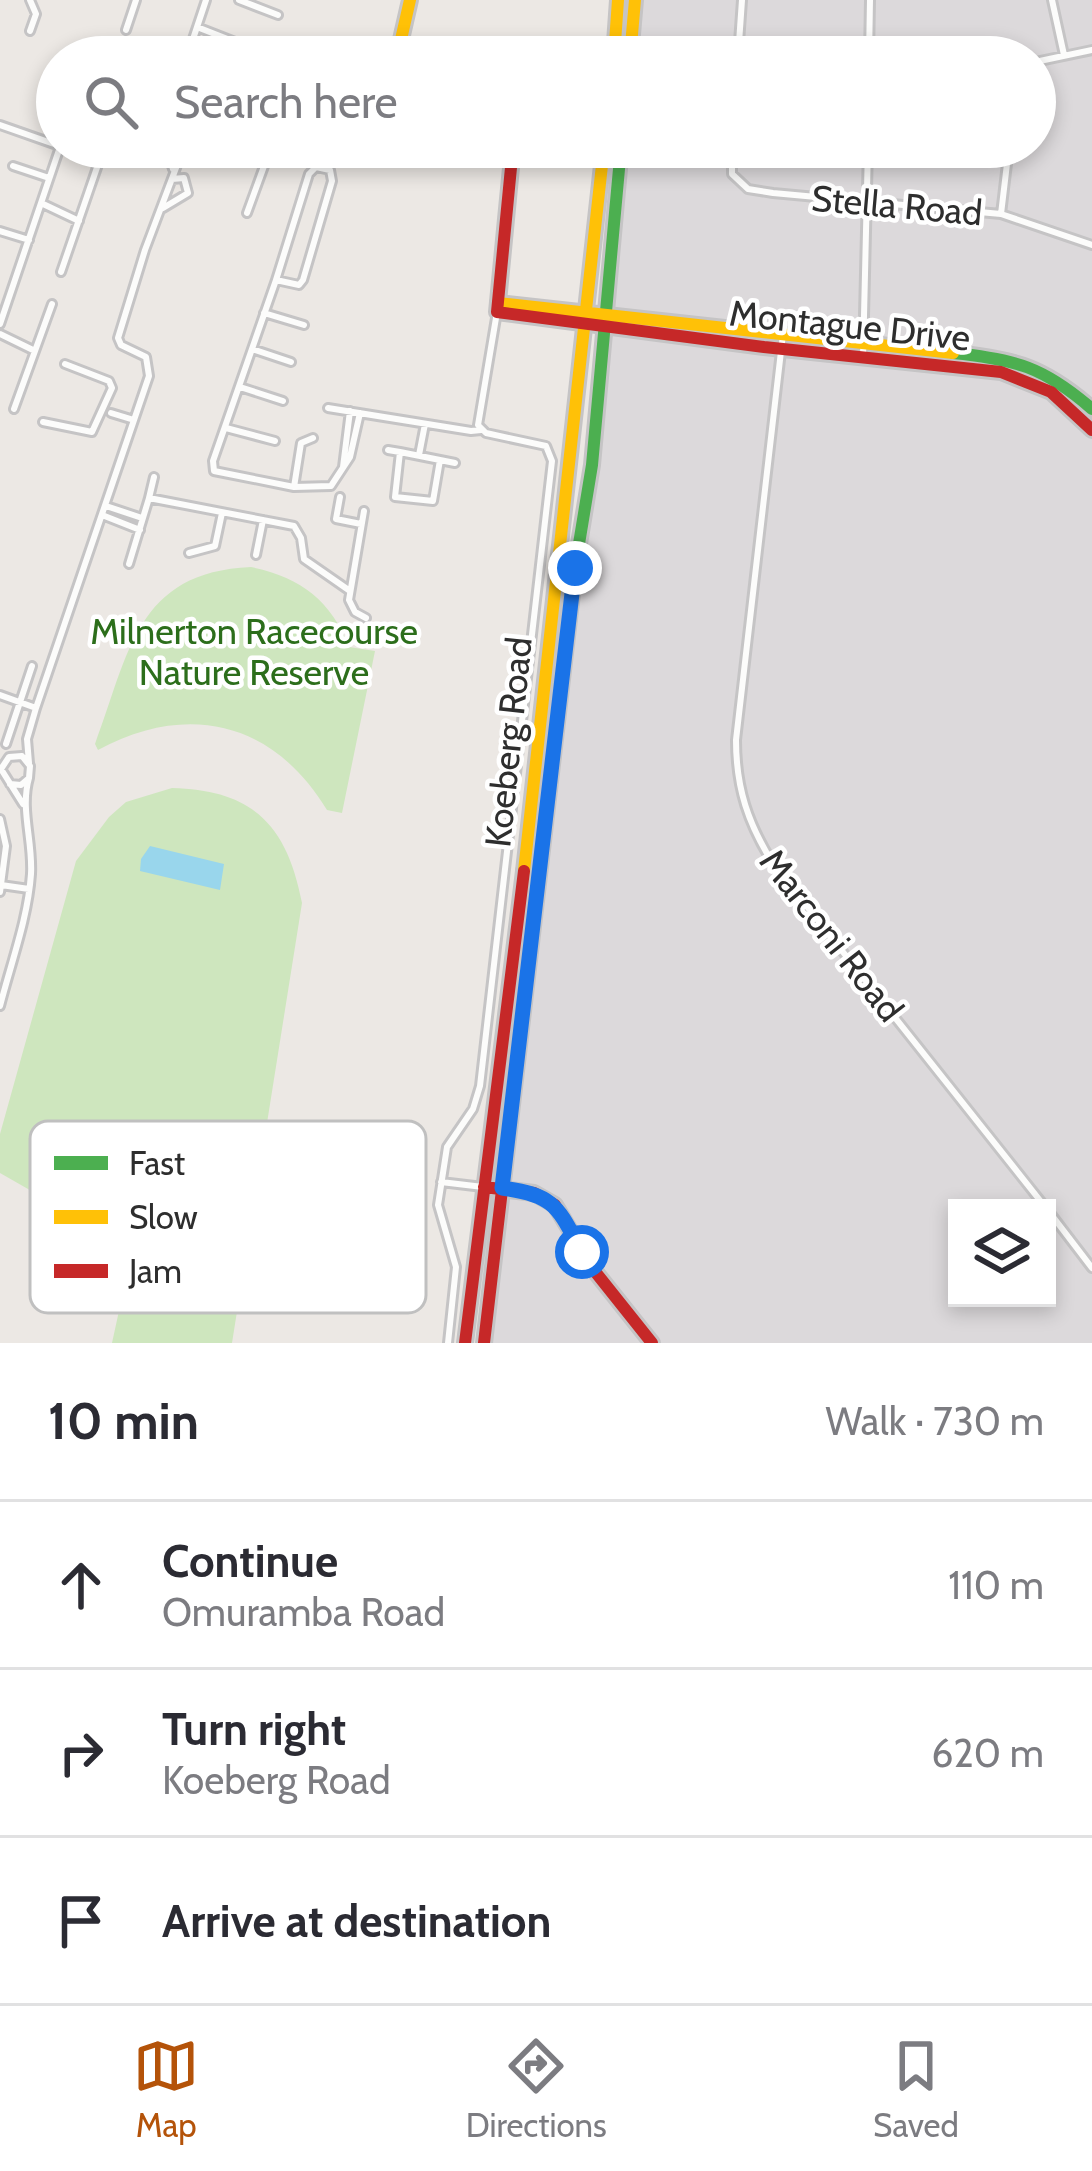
<!DOCTYPE html>
<html lang="en">
<head>
<meta charset="utf-8">
<style>
	:root { --surface:#fff; --page:#f2f2f3; --text:#2b2b33; --muted:#7c7c81; --line:#e1e1e2; --accent:#b45309 }
	body { margin:0; font-family:Cabin,sans-serif; background:var(--page); color:var(--text) }
	.controls { position:absolute; right:36px; bottom:36px; display:grid; overflow:hidden; border-radius:0px; box-shadow:0 6px 18px #0003 }
	.controls button { width:108px; height:108px; display:grid; place-items:center; padding:0; border:0; border-bottom:3px solid var(--line); background:var(--surface); color:var(--text); font:60px sans-serif }
	.stop { position:absolute; width:36px; height:36px; margin:-27px; border:9px solid #1a73e8; border-radius:50%; background:#fff }
	.stop.end { background:#1a73e8; border-color:#fff; box-shadow:0 3px 12px #0008 }
	.list { margin:0; padding:0; list-style:none }
	h2 { display:flex; justify-content:space-between; align-items:center; height:156px; margin:0; padding:0 48px; font-size:51px }
	h2 small { font-size:39px; font-weight:400; color:var(--muted) }
	.list li { display:grid; grid-template-columns:78px 1fr auto; gap:36px; align-items:center; box-sizing:border-box; height:168px; padding:0 48px; border-top:3px solid var(--line) }
	.list b { display:block; font-size:45px; white-space:nowrap }
	.list p { margin:0; font-size:39px; white-space:nowrap; color:var(--muted) }
	.list em { font-size:39px; font-style:normal; color:var(--muted) }
	.icon { flex:none; width:66px; height:66px; fill:none; stroke:currentColor; stroke-width:2; stroke-linecap:round; stroke-linejoin:round }
	.map { position:relative; flex:none; width:1092px; height:1343px; overflow:hidden }
	.search { position:absolute; background:var(--surface); box-shadow:0 6px 18px #0003; left:36px; right:36px; top:36px; height:132px; display:flex; align-items:center; gap:30px; box-sizing:border-box; padding:0 42px; border-radius:66px; color:var(--muted); font-size:45px }
	.sheet { height:660px; background:var(--surface) }
	nav { display:flex; justify-content:space-around; align-items:center; box-sizing:border-box; height:168px; border-top:3px solid var(--line); background:var(--surface); font-size:33px; color:var(--muted) }
	nav a { display:grid; justify-items:center; gap:6px }
	nav .on { color:var(--accent) }
	.map>svg:first-child { display:block }
</style>
</head>
<body>
<div class="map">
<svg width="1092" height="1343" viewBox="0 0 1092 1343">
	<rect width="100%" height="100%" fill="#ece8e4"/>
	<path fill="#dcd9db" fill-rule="evenodd" d="M637 0H1092V1343H490L616 289 626 147H1035V57H633ZM957 1208H1047V1298H957Z"/>
	<path fill="#cee6be" d="M251 567C300 577 331 600 349 647L375 651 342 813 327 810C273 721 187 702 98 750L95 744C129 654 136 572 251 567Z
		M172 788C253 790 287 825 302 903L232 1343H112L139 1219 42 1197 0 1173V1134L76 861 109 817 126 802Z"/>
	<path fill="#99d6ec" d="M150 846 224 864 220 890 140 871 141 859Z"/>
	<g fill="none" stroke-linecap="round" stroke-linejoin="round">
		<g stroke="#c5c4c5" stroke-width="12">
			<path id="street" d="M239 0 278 15
				M1052 0 1064 55
				M197 27 273 57
				M126 30 136 0
				M30 31 36 14 30 0
				M117 57 119 49
				M187 57 206 0
				M738 57 742 0
				M869 57 870 0
				M1035 62 1092 50
				M0 125 57 145
				M166 147 173 169
				M732 147V174L748 189 773 193 1001 214 1092 245
				M13 166 49 178
				M316 167 330 170 332 181 303 280 299 285 276 280 309 174Z
				M41 203 79 221
				M163 208 188 193 184 178 172 179
				M247 213 271 147
				M1001 214 1009 147
				M0 231 29 240
				M61 272 102 153
				M276 280 213 461 214 471 294 487 331 486 350 457 360 413
				M264 313 304 325
				M0 324 60 147
				M0 334 35 351 52 304
				M783 334 736 740C736 788 748 824 774 865L1046 1208
				M252 349 291 362
				M863 358 868 147
				M240 387 283 401
				M328 408 471 431 481 430
				M14 409 35 351
				M111 413 134 420
				M43 422 92 432 112 388 109 381 65 364
				M226 428 275 441
				M388 450 400 452
				M400 452 440 460 433 501 395 497Z
				M419 455 425 424
				M440 460 455 463
				M343 467 350 411
				M294 487 301 443 313 438
				M340 497 336 519 361 524
				M149 498 154 477
				M106 506 142 518
				M364 511 349 600 355 612 366 618
				M102 515 140 530
				M189 553 215 546 222 513
				M256 555 263 520
				M129 564 149 498 294 526 301 538 304 559 350 591
				M0 695 36 708
				M6 744 32 666
				M29 763 27 739 36 708 149 376 146 357 121 345 118 338 145 250 179 160 176 147
				M10 784 21 785 29 778 30 766 22 756 9 757 1 769 23 804
				M0 819 6 846 0 892
				M1 885 29 889
				M0 1006C11 963 28 918 31 874 33 841 20 809 29 778
				M441 1182 483 1187
				M1047 1209 1092 1268
				M448 1343 456 1267 438 1205 447 1147 473 1109 480 1086 552 461 546 446 486 433 478 425 497 312"/>
		</g>
		<g stroke="#c5c4c5" stroke-width="18">
			<path id="fast" d="M953 353C1015 359 1044 367 1092 409
				M553 756 575 568 592 465 621 147"/>
		</g>
		<g stroke="#c5c4c5" stroke-width="18">
			<path id="slow" d="M397 57 410 0
				M614 57 618 0
				M630 57 635 0
				M498 303 953 353
				M524 871 604 147"/>
		</g>
		<g stroke="#c5c4c5" stroke-width="18">
			<path id="jam" d="M513 147 497 312 764 347 1001 372 1051 392 1092 430
				M484 1187 534 1193 555 1205 593 1269 652 1343
				M465 1343 524 871
				M484 1343 553 756"/>
		</g>
		<use href="#street" stroke="#fcfcfb" stroke-width="6"/>
		<use href="#fast" stroke="#4caf50" stroke-width="12"/>
		<use href="#slow" stroke="#ffc107" stroke-width="12"/>
		<use href="#jam" stroke="#c62828" stroke-width="12"/>
	</g>
	<g fill="none" stroke-linecap="round" stroke-linejoin="round">
		<path stroke="#1a73e8" stroke-width="15" d="M575 568 502 1188C556 1195 558 1208 582 1252"/>
	</g>
	<g text-anchor="middle" dominant-baseline="central" stroke-width="9" stroke-linejoin="round" paint-order="stroke">
		<g font-size="36" fill="#2e2e2e" stroke="#fff">
			<text transform="translate(897 205) rotate(5)">Stella Road</text>
			<text transform="translate(850 325) rotate(6)">Montague Drive</text>
			<text transform="translate(508 742) rotate(-84)">Koeberg Road</text>
			<text transform="translate(832 935) rotate(52)">Marconi Road</text>
		</g>
		<g font-size="36" fill="#2c6e1b" stroke="#fff">
			<text x="254" y="631">Milnerton Racecourse<tspan x="254" dy="41">Nature Reserve</tspan></text>
		</g>
	</g>
	<rect x="30" y="1121" width="396" height="192" rx="18" fill="#fff" stroke="#c0c0c0" stroke-width="3"/>
	<rect x="54" y="1156" width="54" height="14" fill="#4caf50"/>
	<rect x="54" y="1210" width="54" height="14" fill="#ffc107"/>
	<rect x="54" y="1264" width="54" height="14" fill="#c62828"/>
	<g font-size="33" fill="#2e2e2e">
		<text x="129" y="1175">Fast</text>
		<text x="129" y="1229">Slow</text>
		<text x="129" y="1283">Jam</text>
	</g>
</svg>
<div class="controls">
<button><svg class="icon" aria-label="layers" viewBox="0 0 24 24"><path d="M12 4l9 5-9 5-9-5zM3 14l9 5 9-5"/></svg></button>
</div>
<div class="stop" style="left:582px;top:1252px"></div>
<div class="stop end" style="left:575px;top:568px"></div>
<div class="search"><svg class="icon" aria-label="search" viewBox="0 0 24 24"><circle cx="10" cy="10" r="6"/><path d="M15 15l6 6"/></svg>Search here</div>
</div>
<section class="sheet">
<h2>10 min<small>Walk · 730 m</small></h2>
<ul class="list">
<li><svg class="icon" aria-label="ahead" viewBox="0 0 24 24"><path d="M12 20V5M6 11l6-6 6 6"/></svg><div><b>Continue</b><p>Omuramba Road</p></div><em>110 m</em></li>
<li><svg class="icon" aria-label="right" viewBox="0 0 24 24"><path d="M7 20v-9h11M14 6l5 5-5 5"/></svg><div><b>Turn right</b><p>Koeberg Road</p></div><em>620 m</em></li>
<li><svg class="icon" aria-label="arrive" viewBox="0 0 24 24"><path d="M6 21V4h12l-3 4 3 4H6"/></svg><div><b>Arrive at destination</b></div></li>
</ul>
</section>
<nav>
<a class="on"><svg class="icon" aria-label="map" viewBox="0 0 24 24"><path d="M3 6l6-2 6 2 6-2v14l-6 2-6-2-6 2zM9 4v14M15 6v14"/></svg>Map</a>
<a><svg class="icon" aria-label="directions" viewBox="0 0 24 24"><path d="M12 3l9 9-9 9-9-9zM9 14v-3h6M13 9l2 2-2 2"/></svg>Directions</a>
<a><svg class="icon" aria-label="saved" viewBox="0 0 24 24"><path d="M7 4h10v16l-5-4-5 4z"/></svg>Saved</a>
</nav>
</body>
</html>
